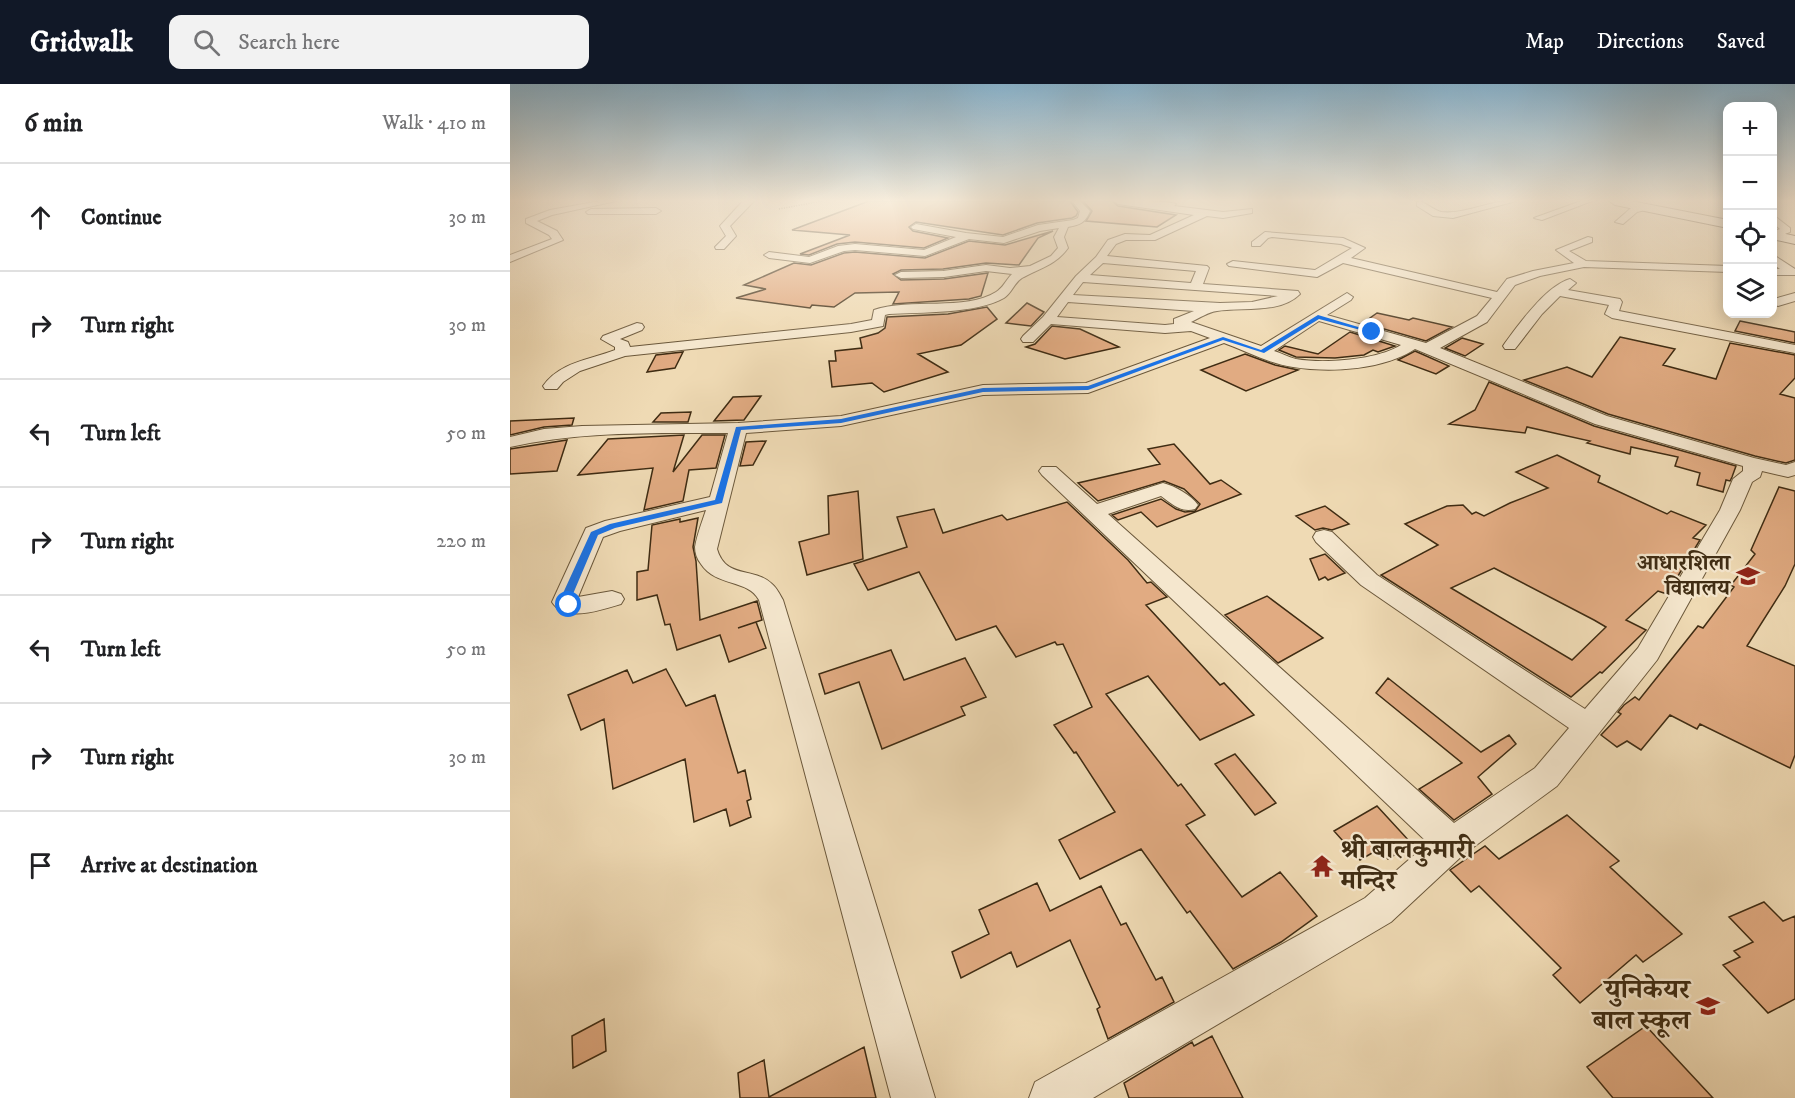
<!DOCTYPE html>
<html lang="en">
<head>
<meta charset="utf-8">
<style>
	:root { --surface:#fff; --page:#f2f2f2; --text:#202124; --muted:#757577; --line:#e0e0e0; --accent:#111827 }
	body { margin:0; font-family:"IM FELL DW Pica","Noto Serif Devanagari",serif; background:var(--page); color:var(--text) }
	.controls { position:absolute; right:18px; top:18px; display:grid; overflow:hidden; border-radius:12px; box-shadow:0 3px 15px #0003 }
	.controls button { width:54px; height:54px; display:grid; place-items:center; padding:0; border:0; border-bottom:2px solid var(--line); background:var(--surface); color:var(--text); font:30px sans-serif }
	.stop { position:absolute; width:18px; height:18px; margin:-14px; border:4px solid #1a73e8; border-radius:50%; background:#fff }
	.stop.end { background:#1a73e8; border-color:#fff; box-shadow:0 2px 6px #0008 }
	.list { margin:0; padding:0; list-style:none }
	h2 { display:flex; justify-content:space-between; align-items:center; height:78px; margin:0; padding:0 24px; font-size:26px }
	h2 small { font-size:20px; font-weight:400; color:var(--muted) }
	.list li { display:grid; grid-template-columns:39px 1fr auto; gap:18px; align-items:center; box-sizing:border-box; height:108px; padding:0 24px; border-top:2px solid var(--line) }
	.list b { display:block; font-size:22px; white-space:nowrap }
	.list em { font-size:20px; font-style:normal; color:var(--muted) }
	.icon { flex:none; width:33px; height:33px; fill:none; stroke:currentColor; stroke-width:2; stroke-linecap:round; stroke-linejoin:round }
	.map { position:relative; flex:none; width:1285px; height:1014px; overflow:hidden }
	header { display:flex; align-items:center; gap:36px; box-sizing:border-box; height:84px; padding:0 30px; background:var(--accent); color:#fff }
	header strong { font-size:28px }
	nav { display:flex; gap:33px; margin-inline-start:auto; font-size:21px }
	.search { width:420px; height:54px; background:var(--page); display:flex; align-items:center; gap:15px; box-sizing:border-box; padding:0 21px; border-radius:12px; color:var(--muted); font-size:22px }
	main { display:flex }
	aside { flex:1; background:var(--surface) }
	.map>svg:first-child { display:block }
</style>
</head>
<body>
<header>
<strong>Gridwalk</strong>
<div class="search"><svg class="icon" aria-label="search" viewBox="0 0 24 24"><circle cx="10" cy="10" r="6"/><path d="M15 15l6 6"/></svg>Search here</div>
<nav><a>Map</a><a>Directions</a><a>Saved</a></nav>
</header>
<main>
<aside>
<h2>6 min<small>Walk · 410 m</small></h2>
<ul class="list">
<li><svg class="icon" aria-label="ahead" viewBox="0 0 24 24"><path d="M12 20V5M6 11l6-6 6 6"/></svg><div><b>Continue</b></div><em>30 m</em></li>
<li><svg class="icon" aria-label="right" viewBox="0 0 24 24"><path d="M7 20v-9h11M14 6l5 5-5 5"/></svg><div><b>Turn right</b></div><em>30 m</em></li>
<li><svg class="icon" aria-label="left" viewBox="0 0 24 24"><path d="M17 20v-9H6M10 6l-5 5 5 5"/></svg><div><b>Turn left</b></div><em>50 m</em></li>
<li><svg class="icon" aria-label="right" viewBox="0 0 24 24"><path d="M7 20v-9h11M14 6l5 5-5 5"/></svg><div><b>Turn right</b></div><em>220 m</em></li>
<li><svg class="icon" aria-label="left" viewBox="0 0 24 24"><path d="M17 20v-9H6M10 6l-5 5 5 5"/></svg><div><b>Turn left</b></div><em>50 m</em></li>
<li><svg class="icon" aria-label="right" viewBox="0 0 24 24"><path d="M7 20v-9h11M14 6l5 5-5 5"/></svg><div><b>Turn right</b></div><em>30 m</em></li>
<li><svg class="icon" aria-label="arrive" viewBox="0 0 24 24"><path d="M6 21V4h12l-3 4 3 4H6"/></svg><div><b>Arrive at destination</b></div></li>
</ul>
</aside>
<div class="map">
<svg width="1285" height="1014" viewBox="0 0 1285 1014">
	<rect width="100%" height="100%" fill="#efdab4"/>
	<filter id="stains"><feTurbulence type="fractalNoise" baseFrequency=".00333" numOctaves="4"/><feColorMatrix values="0 0 0 0 .2 0 0 0 0 .09 0 0 0 0 .02 0 0 0 .5 -.17"/></filter>
	<radialGradient id="worn" r=".72"><stop offset=".6" stop-color="#630" stop-opacity="0"/><stop offset="1" stop-color="#630" stop-opacity=".3"/></radialGradient>
	<path fill="#e1ab82" stroke="#3f2c13" stroke-width="1.5" fill-rule="evenodd" d="M359 117H560L568 128 566 132 562 134 527 139 493 151 406 138 399 143 403 147 438 154 414 164 345 158 327 160 299 171 290 170 340 151 282 146Z
		M573 117H602L608 122 666 131 647 143 576 137 582 127Z
		M543 147 528 154 509 181 476 179 433 185 391 186 383 190 391 196 434 195 478 189 471 212 459 215 383 220 389 208 345 209 324 223 302 221 300 224 226 214 256 205 234 201 284 179 301 181 334 169 345 168 415 174 459 157 495 161Z
		M517 219 534 228 521 242 496 239Z
		M477 223 487 235 451 261 408 270 438 288 374 308 362 299 322 303 319 277H326L325 267 352 264 350 254 368 249 375 244 377 233 438 230Z
		M867 229 899 236 903 234 942 243 916 257 853 239Z
		M1230 237 1285 248V259L1225 247Z
		M542 242 570 245 609 263 555 275 516 263 525 260Z
		M840 248 885 262 868 268 863 266 854 271 825 274 786 273 769 266 775 262 808 270Z
		M1110 253 1165 265 1153 281 1206 295 1220 259 1285 271V294L1270 310 1285 314V376L1276 379 1245 372 1098 330 1014 296 1057 283 1082 293Z
		M952 254 973 260 955 272 935 264Z
		M905 267 939 282 926 290 888 276Z
		M173 268 165 284 137 288 146 271Z
		M735 270 765 281 788 286 736 307 691 286Z
		M979 298 1084 342 1226 382 1222 393 1220 397 1216 396 1213 408 1187 401 1190 389 1165 382 1168 373 1121 363 1120 370 1077 359 1080 357 1017 343 1015 349 939 340 965 326Z
		M251 312 234 336 204 337 223 313Z
		M181 328 178 338H143L151 329Z
		M64 334 62 341 34 343 0 351V337Z
		M174 351 163 388 192 351H215L206 384 179 386 173 417 134 426 143 384 68 391 98 355Z
		M57 356 47 387 0 390V365Z
		M256 357 243 381 230 382 236 358Z
		M664 360 700 400 711 396 731 410 647 443 631 428 608 436 602 431 651 415 666 425 675 428 685 427 690 420 674 405 654 397 588 417 568 399 650 380 638 365Z
		M1047 371 1090 392 1088 398 1157 430 1161 427 1196 441 1183 454 1190 456 1157 510 1148 507 1116 536 1136 546 1092 589 1090 588 1061 613 871 491 928 461 895 440 937 422 953 421 962 430 966 428 974 432 1000 419 1038 404 1006 388ZM984 484 1084 536 1096 543 1062 576 941 504Z
		M1269 403 1285 407V480L1275 502 1237 562 1285 582V671L1280 684 1190 640 1187 645 1160 631 1131 666 1117 657 1107 663 1091 651 1111 630 1108 628 1114 621 1125 613 1129 616 1188 542 1193 544 1224 503 1221 501 1245 470 1241 466Z
		M348 407 353 475 297 491 289 458 319 450 318 412Z
		M557 418 618 476 637 499 641 498 657 513 636 521 710 601 714 599 744 631 690 656 638 592 596 610 668 702 671 700 695 731 676 741 732 813 770 788 807 832 771 858 723 885 680 827 677 829 631 765 570 795 549 756 605 728 566 668 564 669 544 641 582 623 553 560 547 561 545 558 506 573 486 542 446 556 409 488 358 506 344 480 397 463 387 433 424 425 433 449 492 431 497 436Z
		M815 422 839 440 822 446 813 444 805 446 786 432Z
		M188 434 183 463 186 477 190 536 247 517 252 536 228 544 246 538 256 564 219 578 210 551 167 566 160 540 155 541 147 511 127 516V488L138 486 142 441 170 435V438Z
		M815 470 835 489 818 496 815 493 809 496 800 475Z
		M757 512 813 554 768 579 715 531Z
		M381 566 394 596 455 574 476 613 451 623 455 631 372 665 349 598 315 610 309 590Z
		M156 585 176 622 205 611 228 689 235 686 241 715 237 717 241 733 220 742 216 725 184 738 175 675 103 705 94 635 71 646 58 611 117 586 123 599Z
		M878 594 971 668 999 651 1006 660 968 693 982 710 944 736 909 705 952 679 866 609Z
		M725 670 766 719 745 731 705 680Z
		M867 722 902 760 878 775 869 765 850 776 824 747Z
		M1057 731 1109 777 1100 783 1172 850 1133 878 1126 871 1070 919 1043 891 1051 884 969 802 961 808 940 786 975 762 989 775Z
		M527 799 540 827 591 802 611 841 616 839 646 896 652 893 664 918 598 955 587 925 590 923 560 856 507 883 501 868 451 894 442 868 479 850 469 826Z
		M1254 818 1273 837 1285 832V915L1258 929 1213 881 1230 873 1224 867 1243 858 1219 833Z
		M94 935 96 967 63 984 62 952Z
		M1136 942 1203 1014H1103L1077 983Z
		M702 952 733 1014H619L614 999 682 958 684 962Z
		M354 963 366 1014H230L228 989 254 976 259 1013Z"/>
	<g fill="none" stroke-linecap="round" stroke-linejoin="round">
		<g stroke="#6b583b" stroke-width="2">
			<path id="minor" d="M90 117H106L42 131 27 137 47 147 53 156 0 178V171L42 155 39 151 16 139V135L40 126Z
				M233 117H244L220 142 226 152 214 165H206L205 163 216 152 210 142Z
				M562 117H570L580 127C575 139 570 141 558 143L554 153 558 164C546 181 530 184 512 194 504 199 502 209 494 214 466 230 411 228 379 230L375 231 373 242 341 248 115 272 70 287 53 298 47 305H35L33 302C50 278 79 276 105 266V263L91 255 93 252 127 239 132 240 134 243 132 246 110 255 118 258 120 263 341 240 362 236 364 226C399 214 456 227 486 208 493 204 496 196 502 190L476 187 434 193 391 194 385 191 391 188 433 187 476 181 500 184 520 182 541 172 548 164 544 153 549 144 530 147 494 159 459 155 415 172 345 166 334 167 300 179 259 174 254 171 259 168 299 173 328 162 345 160 414 166 446 153 403 145 401 143 406 140 456 149 493 153 528 141 563 136 568 134 570 127Z
				M604 117C612 116 662 117 666 120L664 122 713 128 742 125V129L713 134 697 132 645 156H616L606 160 597 172 697 182 699 184 693 200 788 207 790 210C770 230 733 223 707 227 699 228 689 234 681 238L751 262 837 209 843 213 841 216 817 231 916 259 967 232 982 214 833 179 807 193 719 182 717 180 723 177 805 186 842 164 831 160 762 153 758 154 750 162H742V158L755 148 833 154 855 164 841 174 987 208 997 195 1023 187 1064 179 1046 166 1078 153 1082 154V158L1059 167 1076 177 1218 182V188L1074 183 1030 192 1005 201 977 238 930 264 1097 332 1244 374 1276 381 1285 378V391L1278 393 1252 387 1250 393 1242 398 1230 426 1147 576 1047 702 954 770 881 838 583 1014H519L525 998 855 814 918 759 532 391 529 387 532 383H546L587 420 653 399C665 402 681 411 688 421L685 425C671 429 662 420 651 412L598 430 944 739 1025 684 1059 644 851 501 806 458 803 453 806 448 814 446 822 448 867 491 1075 625 1128 564 1210 426 1223 395 1233 387V382L1085 340 905 265C873 286 821 289 783 283 760 280 736 267 714 259L578 309 473 311 331 342 236 349 207 465C216 496 243 482 262 500 267 504 270 511 273 516L425 1014H381L249 516C238 495 206 503 191 480 187 475 185 469 185 463 187 451 192 438 196 426L110 447 93 453 68 513 102 507 111 510 114 515 111 520C91 526 55 539 42 518L76 444 95 437 200 413 218 349C145 349 71 347 0 363V353L34 345 72 342 228 339 331 332 473 301 576 299 700 254 681 247 655 249 541 240 523 258H513L511 255 513 252 533 233 566 192 586 173 598 156 615 150 640 151 684 131 608 120ZM593 179 686 187 681 199 580 191ZM573 198 768 212 742 218 710 219 563 211ZM558 218 684 227 664 235V240L655 241 547 233ZM809 237 891 261C867 276 814 280 786 275 778 273 771 269 764 267Z
				M910 117C917 120 924 126 931 128 956 131 981 115 1006 117L943 134 923 132 907 122V118Z
				M1071 117H1082L1032 136 1024 134Z
				M1136 120 1140 123 1139 125 1127 128 1113 140 1105 138 1121 124Z
				M81 125 146 124 151 127 146 130H78L76 128Z
				M1262 130 1280 144V148L1262 155V148L1270 145 1262 138Z
				M1262 170 1285 185V191H1262V185H1270L1262 179Z
				M1060 195 1066 199 1058 206 1110 215 1112 218 1109 227 1285 261V269L1102 234 1095 230 1099 221 1050 212 1032 230 1005 265H995L993 262 995 259C1010 239 1036 202 1060 195Z
				M1285 209V217L1268 222 1262 219 1264 215Z"/>
		</g>
		<g stroke="#3f2c13" stroke-width="2">
			<path id="secondary" d="M1099 117H1121L1218 136V144L1105 121Z
				M1262 147 1285 152V160L1262 155Z"/>
		</g>
		<path stroke="#3f2c13" stroke-width="1.5" stroke-dasharray="1 1.5" stroke-linecap="butt" d="M269 125 312 117"/>
		<use href="#minor" fill="#f5e7ce" fill-rule="evenodd"/>
		<use href="#secondary" fill="#f5e7ce" fill-rule="evenodd"/>
	</g>
	<linearGradient id="sky" x2="0" y2="1"><stop stop-color="#89b6d2"/><stop offset="0.45" stop-color="#f8eedd"/><stop offset="1" stop-color="#f8eedd" stop-opacity="0"/></linearGradient>
	<rect width="1285" height="259" fill="url(#sky)"/>
	<path fill="#1a73e8" d="M808 231 865 248 862 249 809 235 754 269 713 256 578 306 473 308 331 339 231 346 212 419 105 444 88 451 60 517 64 521 59 525 49 518 81 448 100 440 205 416 226 343 331 335 473 304 578 302 713 253 751 266Z"/>
	<defs>
		<g id="school-bare" transform="scale(1.8)"><path d="M0-5L7-2L0 1L-7-2ZM-4 1L0 2.5L4 1V4Q0 6-4 4Z" fill="#8f2418" stroke="#f5e7ce" stroke-width="2.5" paint-order="stroke"/></g>
		<g id="temple-bare" transform="scale(1.8)"><path d="M0-6L5-2H3V0L6.5 2.5H4V6H1.5V3h-3V6H-4V2.5H-6.5L-3 0V-2H-5Z" fill="#8f2418" stroke="#f5e7ce" stroke-width="2.5" paint-order="stroke"/></g>
	</defs>
	<g fill-rule="evenodd">
		<use href="#school-bare" x="1238" y="492"/>
		<use href="#temple-bare" x="812" y="782"/>
		<use href="#school-bare" x="1198" y="922"/>
	</g>
	<g text-anchor="middle" dominant-baseline="central" stroke-width="4.5" stroke-linejoin="round" paint-order="stroke">
		<g font-size="22" font-weight="bold" fill="#3f2c13" stroke="#f5e7ce" text-anchor="end">
			<text x="1220" y="479">आधारशिला<tspan x="1220" dy="25">विद्यालय</tspan></text>
		</g>
		<g font-size="27" font-weight="bold" fill="#3f2c13" stroke="#f5e7ce" text-anchor="start">
			<text x="830" y="766">श्री बालकुमारी<tspan x="830" dy="31">मन्दिर</tspan></text>
			<text x="1180" y="906" text-anchor="end">युनिकेयर<tspan x="1180" dy="31">बाल स्कूल</tspan></text>
		</g>
	</g>
	<rect width="100%" height="100%" filter="url(#stains)"/>
	<rect width="100%" height="100%" fill="url(#worn)"/>
</svg>
<div class="controls">
<button>+</button>
<button>−</button>
<button><svg class="icon" aria-label="locate" viewBox="0 0 24 24"><circle cx="12" cy="12" r="6"/><path d="M12 2v4M12 18v4M2 12h4M18 12h4"/></svg></button>
<button><svg class="icon" aria-label="layers" viewBox="0 0 24 24"><path d="M12 4l9 5-9 5-9-5zM3 14l9 5 9-5"/></svg></button>
</div>
<div class="stop" style="left:59px;top:521px"></div>
<div class="stop end" style="left:862px;top:248px"></div>
</div>
</main>
</body>
</html>
